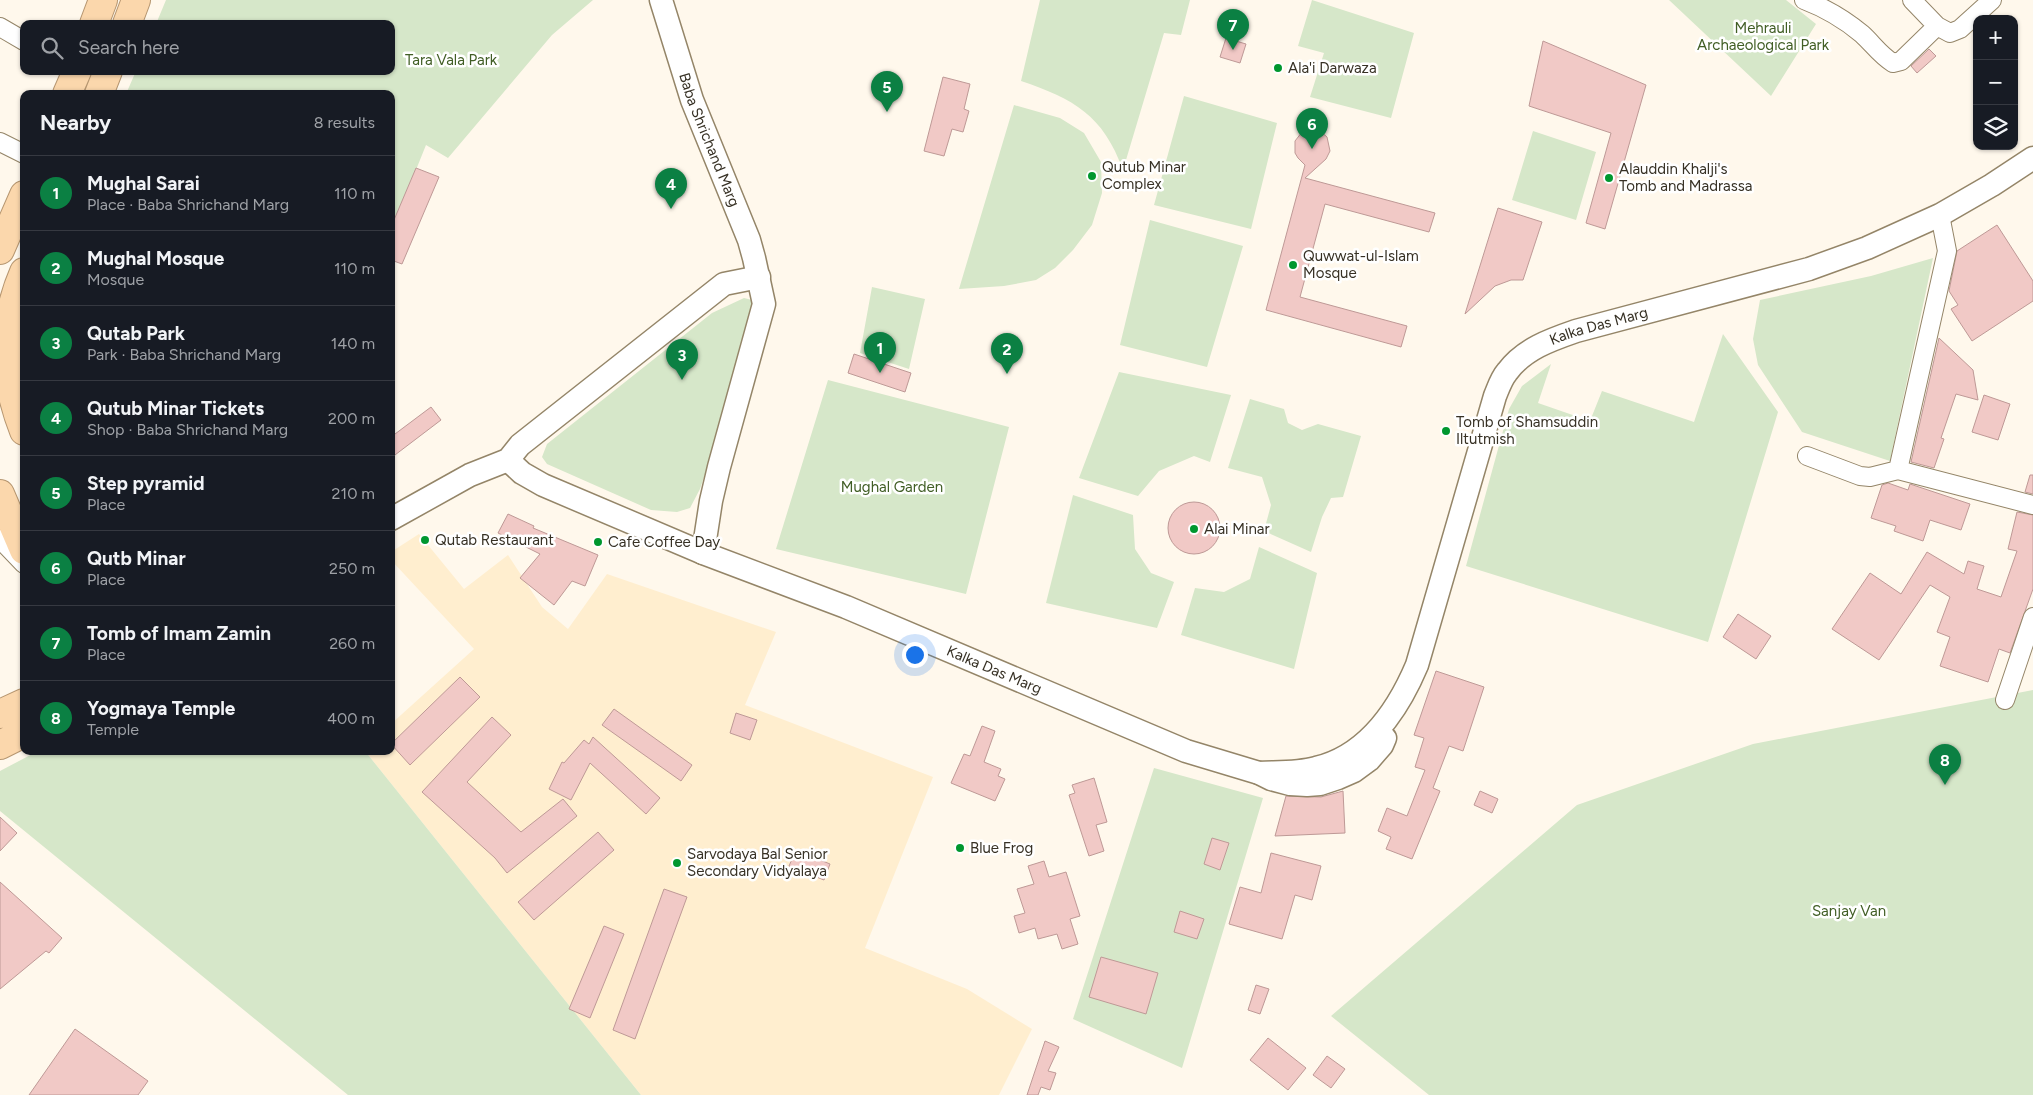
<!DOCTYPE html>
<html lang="en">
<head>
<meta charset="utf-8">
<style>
	:root { --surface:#171b24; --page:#20242c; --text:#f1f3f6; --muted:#9ea1a6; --line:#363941; --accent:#0b8043 }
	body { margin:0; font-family:Figtree,sans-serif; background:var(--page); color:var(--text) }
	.controls { position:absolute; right:15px; top:15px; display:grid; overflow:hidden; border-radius:10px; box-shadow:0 1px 4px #0004 }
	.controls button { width:45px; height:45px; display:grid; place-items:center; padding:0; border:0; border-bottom:1px solid var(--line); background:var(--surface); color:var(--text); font:25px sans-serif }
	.you { position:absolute; left:914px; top:654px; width:18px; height:18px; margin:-12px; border:4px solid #fff; border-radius:50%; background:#1a73e8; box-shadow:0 0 0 8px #1a73e833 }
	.badge { display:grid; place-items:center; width:32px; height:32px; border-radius:50%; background:var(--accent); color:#fff; font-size:16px; font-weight:700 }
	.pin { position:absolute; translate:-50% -41px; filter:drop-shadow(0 1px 2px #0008) }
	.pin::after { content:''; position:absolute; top:26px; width:18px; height:15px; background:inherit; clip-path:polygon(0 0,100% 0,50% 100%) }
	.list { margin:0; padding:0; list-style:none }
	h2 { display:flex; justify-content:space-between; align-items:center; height:65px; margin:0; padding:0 20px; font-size:21px }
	h2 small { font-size:16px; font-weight:400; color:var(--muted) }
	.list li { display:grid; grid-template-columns:32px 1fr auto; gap:15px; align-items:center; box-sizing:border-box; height:75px; padding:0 20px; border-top:1px solid var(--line) }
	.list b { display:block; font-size:19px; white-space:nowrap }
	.list p { margin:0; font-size:16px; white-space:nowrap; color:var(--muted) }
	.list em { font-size:16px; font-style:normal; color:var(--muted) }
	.icon { flex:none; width:28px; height:28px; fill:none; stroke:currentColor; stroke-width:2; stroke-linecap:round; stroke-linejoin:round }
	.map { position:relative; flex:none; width:2033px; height:1095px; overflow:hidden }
	.search { position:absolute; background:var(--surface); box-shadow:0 1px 4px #0004; left:20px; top:20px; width:375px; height:55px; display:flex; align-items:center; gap:12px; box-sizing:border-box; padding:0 18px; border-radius:10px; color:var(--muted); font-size:19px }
	.panel { position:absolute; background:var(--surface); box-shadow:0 1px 4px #0004; left:20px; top:90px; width:375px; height:665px; border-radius:10px }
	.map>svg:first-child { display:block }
</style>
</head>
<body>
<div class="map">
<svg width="2033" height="1095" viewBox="0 0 2033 1095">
	<rect width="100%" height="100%" fill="#fff8ec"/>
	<path fill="#ffeecf" d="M419 534 464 589 508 555 542 607 568 629 607 574 776 632 745 705 933 777 865 948 967 989 1032 1029 999 1095H641L365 751H391V724L474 649 391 560V552Z"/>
	<path fill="#d6e7c9" d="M166 0H593L552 35 448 158 426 145 391 232V94H126L136 71H391V24H156Z
		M1040 0H1190L1181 35 1164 33 1123 170C1103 115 1074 99 1021 81Z
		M1312 0 1414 33 1391 118 1310 97 1324 53 1298 46Z
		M1669 0H1786L1816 24 1771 96Z
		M1184 96 1277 123 1251 229 1154 205Z
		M1014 105 1060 118 1084 133 1101 162 1102 193 1092 225 1073 250 1055 268 1036 280 1004 286 959 289Z
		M1533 131 1596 152 1576 220 1512 200Z
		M1150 220 1243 246 1207 367 1120 345Z
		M1933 258 1890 461 1802 432 1758 365 1753 339 1760 300 1871 276Z
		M872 287 925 299 909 369 860 353Z
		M744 298 752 300 758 315 700 489 690 508 677 512 651 510 547 464 542 457 547 444 712 313Z
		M1723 334 1778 412 1708 642 1466 566 1509 409 1522 386 1551 364 1538 403 1590 421 1602 391 1694 422Z
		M1119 372 1231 395 1210 462 1194 456 1159 471 1138 496 1079 478Z
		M828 380 1009 427 966 594 776 549Z
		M1250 399 1284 409 1288 423 1302 430 1318 424 1361 436 1343 497 1331 498 1322 517 1311 552 1264 531 1271 505 1262 477 1228 468Z
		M1073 495 1133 515 1135 549 1151 573 1174 582 1157 628 1046 603Z
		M1259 547 1317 573 1294 669 1181 635 1195 588 1224 592 1250 579Z
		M2033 690V1095H1429L1331 1016 1577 805 1753 744Z
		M38 751H365L641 1095H348L0 811V771Z
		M1154 768 1263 798 1182 1068 1073 1019Z"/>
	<path fill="#f1c9c6" stroke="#be9996" d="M1226 38 1246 44 1240 63 1220 57Z
		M1543 41 1646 85 1605 229 1586 223 1611 133 1529 106Z
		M1929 49 1936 56 1917 73 1911 66Z
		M943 77 970 84 964 109 969 111 963 132 952 129 944 156 924 151Z
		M1313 129 1319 130 1327 137 1330 151 1326 159 1305 178 1435 213 1429 232 1325 204 1300 297 1407 326 1401 347 1266 310 1305 165 1298 158 1295 153V141L1302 132Z
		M416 168 439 177 402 264 391 260V227Z
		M1498 208 1542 222 1523 280H1511L1495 286 1465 314Z
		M1997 225 2033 281V301L1972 341 1951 309 1958 305 1949 291 1957 251Z
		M1939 338 1973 370 1978 400 1956 394 1941 438 1944 439 1934 468 1911 462Z
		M854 354 911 373 905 392 848 373Z
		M1984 395 2010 404 1998 440 1972 432Z
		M431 407 441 420 391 458V437Z
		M2030 475H2033V494L2025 492Z
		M1888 483 1908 490 1910 484 1970 504 1961 530 1930 520 1923 541 1894 531 1896 526 1871 518 1882 485Z
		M1168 528a26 26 0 1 1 52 0a26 26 0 1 1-52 0Z
		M2017 512 2033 515V589L2010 653 1999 649 1988 682 1940 666 1950 637 1937 632 1950 597 1930 585 1879 660 1832 629 1870 573 1901 594 1927 552 1964 574 1968 561 1984 566 1977 589 2001 597 2017 551 2008 549Z
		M508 514 534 526 533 528 598 555 585 586 572 581 554 605 520 578 540 554 498 533Z
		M1738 614 1771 636 1756 659 1723 637Z
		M1436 671 1484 687 1463 751 1449 746 1433 788 1440 791 1412 859 1386 849 1391 837 1378 831 1387 808 1407 816 1425 770 1415 767 1424 738 1414 735Z
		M460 677 480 697 410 765 391 744Z
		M614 709 692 765 681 781 602 725Z
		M736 713 757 720 750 740 730 733Z
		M492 717 511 735 467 782 521 832 563 799 577 816 507 873 495 858 422 792Z
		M982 726 995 731 984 762 1001 769 998 776 1005 779 995 801 951 783 964 754 970 756Z
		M593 737 660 798 646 814 590 763 571 800 549 789 562 762 564 763 584 740 589 744Z
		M1094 778 1107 822 1096 825 1104 851 1089 856 1069 795 1075 793 1072 785Z
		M1343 791 1345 833 1275 836 1286 796 1321 797Z
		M1480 791 1498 799 1492 813 1474 805Z
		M0 817 17 833 0 851Z
		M598 832 614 850 534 920 518 902Z
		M1212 838 1229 843 1220 870 1204 864Z
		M796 850 830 864 824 880 789 866Z
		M1271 853 1321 866 1312 900 1295 895 1282 939 1229 924 1240 887 1261 893Z
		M1044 861 1049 877 1066 872 1080 916 1070 919 1078 944 1062 949 1057 934 1038 939 1035 928 1019 933 1014 916 1025 913 1017 889 1034 884 1028 866Z
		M0 882 62 938 49 953 46 951 0 989Z
		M664 889 687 897 635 1039 613 1030Z
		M1180 911 1204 919 1197 939 1174 932Z
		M604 926 624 934 590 1018 569 1009Z
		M1101 957 1158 973 1146 1014 1089 997Z
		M1256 985 1269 989 1260 1014 1248 1010Z
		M75 1029 148 1081 138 1095H29Z
		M1268 1038 1306 1068 1288 1090 1250 1060Z
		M1045 1041 1059 1047 1048 1071 1056 1073 1050 1090 1041 1087 1038 1095H1027Z
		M1327 1056 1345 1069 1331 1088 1313 1075Z"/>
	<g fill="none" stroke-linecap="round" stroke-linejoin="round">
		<g stroke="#948568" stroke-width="20">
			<path id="minor" d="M1804 0C1825 8 1844 19 1862 34 1873 44 1880 55 1893 63L1901 61 1937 26
				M1912 0 1937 26 1950 33 1960 29 1992 0
				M0 27 24 41
				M0 142 24 154
				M1940 215 1947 251 1898 470 2033 505
				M1807 456 1860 476 1870 477 1898 470
				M0 539 24 564
				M2005 700 2033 617"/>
		</g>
		<g stroke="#948568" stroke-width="25">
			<g id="tertiary">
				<path id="s1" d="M661 0 692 100 749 240 754 258 764 304 719 467 711 501 703 553"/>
				<path id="s2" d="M508 460 522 473 543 485 703 553 846 607 1186 751 1259 773 1271 779 1290 784 1307 785 1320 784 1338 778 1354 771 1369 760 1382 745 1385 738"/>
				<path d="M391 519 470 475 508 460 520 445 724 284 759 277"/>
				<path id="s3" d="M1259 773C1277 772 1298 773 1316 768 1367 756 1398 710 1417 665L1495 396C1498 389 1501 379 1507 372 1524 349 1550 340 1576 331L1809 269 1867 248 1940 215 1992 185 2033 158"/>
			</g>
		</g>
		<g stroke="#b69670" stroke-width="30">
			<path id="trunk" d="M94 24 103 0
				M127 24 136 0
				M67 94 77 71
				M99 94 108 71
				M0 250 24 195
				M24 272C1 325 3 378 24 431
				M0 494 24 550
				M0 714 24 703
				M0 745 24 733"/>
		</g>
		<use href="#minor" stroke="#fff" stroke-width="18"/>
		<use href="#tertiary" stroke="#fff" stroke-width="22"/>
		<use href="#trunk" stroke="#fbd7ac" stroke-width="28"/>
	</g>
	<g fill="#00972f" stroke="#fff" stroke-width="2">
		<circle cx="1278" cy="68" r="5"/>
		<circle cx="1092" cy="176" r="5"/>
		<circle cx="1609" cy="178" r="5"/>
		<circle cx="1293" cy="265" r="5"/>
		<circle cx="1446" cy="431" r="5"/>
		<circle cx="1194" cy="529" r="5"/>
		<circle cx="425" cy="540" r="5"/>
		<circle cx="598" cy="542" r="5"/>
		<circle cx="960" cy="848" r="5"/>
		<circle cx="677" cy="863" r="5"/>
	</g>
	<g text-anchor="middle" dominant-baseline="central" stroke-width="5" stroke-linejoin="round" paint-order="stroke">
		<g font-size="15" fill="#415e25" stroke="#fff">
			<text x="1763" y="28">Mehrauli<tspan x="1763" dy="17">Archaeological Park</tspan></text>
			<text x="451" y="60">Tara Vala Park</text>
			<text x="892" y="487">Mughal Garden</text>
			<text x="1849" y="911">Sanjay Van</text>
		</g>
		<g font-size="15" fill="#373125" stroke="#fff" text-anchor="start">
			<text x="1288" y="68">Ala'i Darwaza</text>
			<text x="1102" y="167">Qutub Minar<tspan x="1102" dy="17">Complex</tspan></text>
			<text x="1619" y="169">Alauddin Khalji's<tspan x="1619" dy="17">Tomb and Madrassa</tspan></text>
			<text x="1303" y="256">Quwwat-ul-Islam<tspan x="1303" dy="17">Mosque</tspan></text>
			<text x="1456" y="422">Tomb of Shamsuddin<tspan x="1456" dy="17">Iltutmish</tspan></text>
			<text x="1204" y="529">Alai Minar</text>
			<text x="435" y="540">Qutab Restaurant</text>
			<text x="608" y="542">Cafe Coffee Day</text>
			<text x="970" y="848">Blue Frog</text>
			<text x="687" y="854">Sarvodaya Bal Senior<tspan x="687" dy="17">Secondary Vidyalaya</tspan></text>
		</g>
		<g font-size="15" fill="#373125" stroke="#fff">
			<text stroke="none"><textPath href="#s1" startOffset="148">Baba Shrichand Marg</textPath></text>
			<text stroke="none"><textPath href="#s3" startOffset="619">Kalka Das Marg</textPath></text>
			<text stroke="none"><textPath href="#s2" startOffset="531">Kalka Das Marg</textPath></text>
		</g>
	</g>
</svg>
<div class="controls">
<button>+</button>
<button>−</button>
<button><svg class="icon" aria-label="layers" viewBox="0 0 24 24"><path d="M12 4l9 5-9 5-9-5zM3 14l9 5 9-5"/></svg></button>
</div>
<div class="you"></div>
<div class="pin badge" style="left:880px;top:373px">1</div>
<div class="pin badge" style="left:1007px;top:374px">2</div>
<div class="pin badge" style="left:682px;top:380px">3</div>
<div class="pin badge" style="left:671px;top:209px">4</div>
<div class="pin badge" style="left:887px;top:112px">5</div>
<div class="pin badge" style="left:1312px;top:149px">6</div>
<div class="pin badge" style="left:1233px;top:50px">7</div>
<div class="pin badge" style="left:1945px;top:785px">8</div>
<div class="search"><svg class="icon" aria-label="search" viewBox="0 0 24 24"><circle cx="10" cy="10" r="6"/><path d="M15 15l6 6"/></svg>Search here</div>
<section class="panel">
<h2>Nearby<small>8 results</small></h2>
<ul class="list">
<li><span class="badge">1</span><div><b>Mughal Sarai</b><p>Place · Baba Shrichand Marg</p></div><em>110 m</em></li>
<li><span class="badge">2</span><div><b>Mughal Mosque</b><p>Mosque</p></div><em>110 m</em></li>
<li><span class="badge">3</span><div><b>Qutab Park</b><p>Park · Baba Shrichand Marg</p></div><em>140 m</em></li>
<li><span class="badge">4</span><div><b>Qutub Minar Tickets</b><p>Shop · Baba Shrichand Marg</p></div><em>200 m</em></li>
<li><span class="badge">5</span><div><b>Step pyramid</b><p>Place</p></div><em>210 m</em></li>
<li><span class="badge">6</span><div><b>Qutb Minar</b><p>Place</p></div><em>250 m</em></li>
<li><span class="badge">7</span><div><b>Tomb of Imam Zamin</b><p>Place</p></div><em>260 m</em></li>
<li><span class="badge">8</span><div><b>Yogmaya Temple</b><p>Temple</p></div><em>400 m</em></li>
</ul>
</section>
</div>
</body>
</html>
